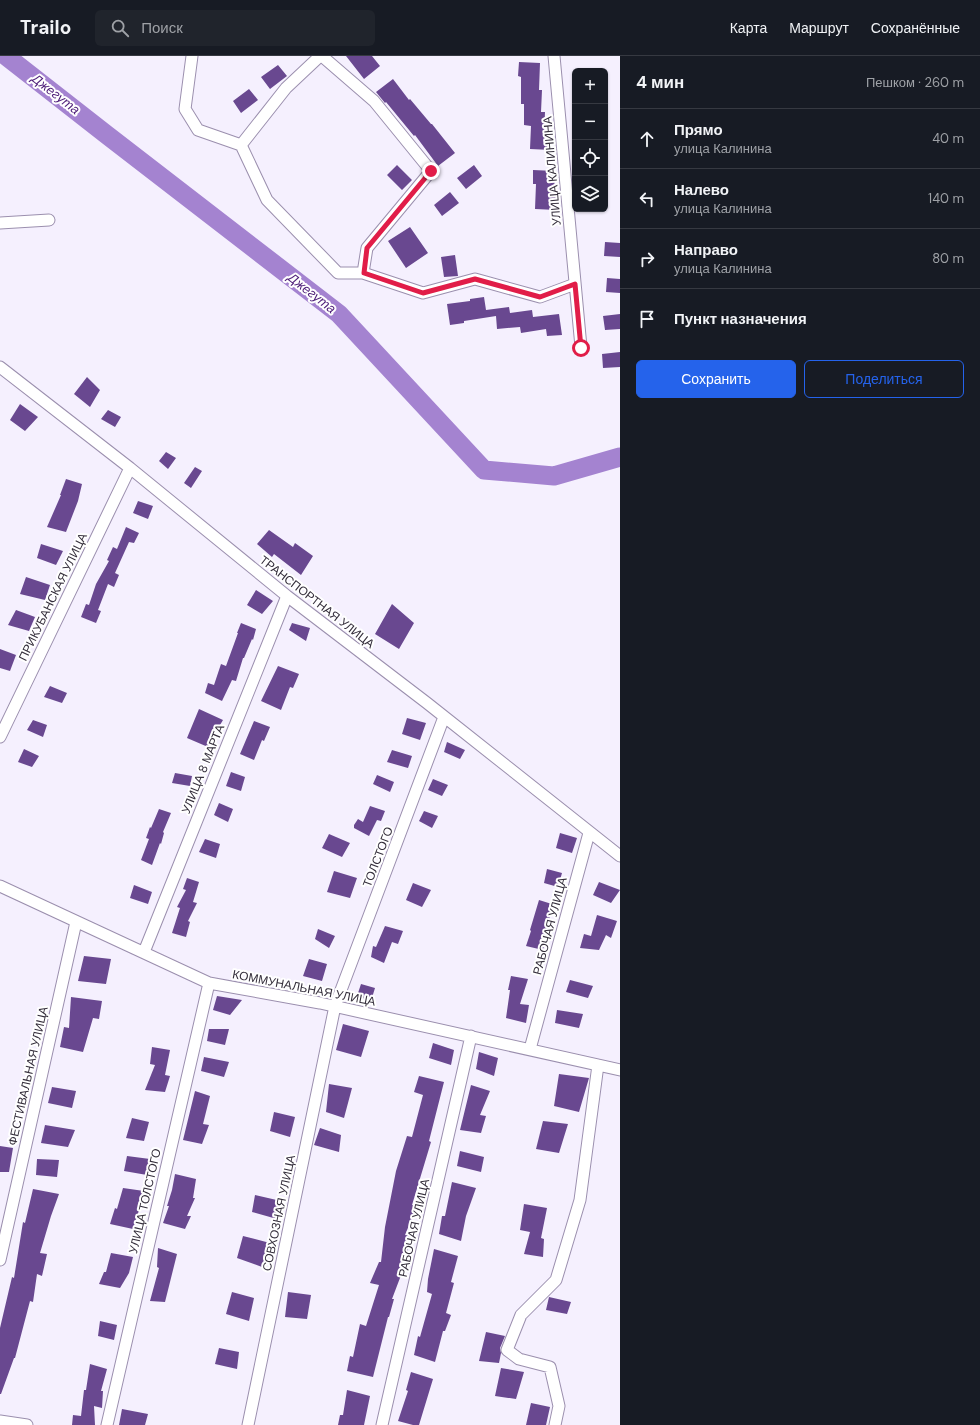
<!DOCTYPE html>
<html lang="ru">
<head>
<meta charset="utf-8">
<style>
	:root { --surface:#171b24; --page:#20242c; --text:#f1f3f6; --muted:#9ea1a6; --line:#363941; --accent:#2563eb }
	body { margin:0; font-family:"DM Sans",sans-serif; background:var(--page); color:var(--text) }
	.controls { position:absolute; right:12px; top:12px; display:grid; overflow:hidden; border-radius:6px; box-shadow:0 1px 3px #0004 }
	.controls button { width:36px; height:36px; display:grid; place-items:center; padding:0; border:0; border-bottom:1px solid var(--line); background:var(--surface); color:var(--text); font:20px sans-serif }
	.stop { position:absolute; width:12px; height:12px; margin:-9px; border:3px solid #e11d48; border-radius:50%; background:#fff }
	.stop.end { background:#e11d48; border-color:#fff; box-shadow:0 1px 4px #0008 }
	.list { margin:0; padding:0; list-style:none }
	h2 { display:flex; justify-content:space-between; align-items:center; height:52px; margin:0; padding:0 16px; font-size:17px }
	h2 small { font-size:13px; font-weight:400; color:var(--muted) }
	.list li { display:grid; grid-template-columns:26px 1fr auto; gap:12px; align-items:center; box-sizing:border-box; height:60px; padding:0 16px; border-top:1px solid var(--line) }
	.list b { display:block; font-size:15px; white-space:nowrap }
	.list p { margin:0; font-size:13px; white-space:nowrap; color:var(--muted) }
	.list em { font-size:13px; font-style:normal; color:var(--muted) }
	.actions { display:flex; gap:8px; padding:12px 16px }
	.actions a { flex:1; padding:9px 0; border:1px solid var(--accent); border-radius:6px; text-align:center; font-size:14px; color:var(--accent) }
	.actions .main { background:var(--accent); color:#fff }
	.icon { flex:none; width:22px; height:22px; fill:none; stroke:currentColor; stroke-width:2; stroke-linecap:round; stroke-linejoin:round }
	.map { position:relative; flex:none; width:620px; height:1369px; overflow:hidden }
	header { display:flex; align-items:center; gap:24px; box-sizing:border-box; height:56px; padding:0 20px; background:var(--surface); border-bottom:1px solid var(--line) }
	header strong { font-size:19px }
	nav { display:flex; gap:22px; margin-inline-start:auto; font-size:14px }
	.search { width:280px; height:36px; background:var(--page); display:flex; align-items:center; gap:10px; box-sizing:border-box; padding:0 14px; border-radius:6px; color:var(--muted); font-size:15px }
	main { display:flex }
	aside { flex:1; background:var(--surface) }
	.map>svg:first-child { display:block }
</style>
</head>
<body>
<header>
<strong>Trailo</strong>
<div class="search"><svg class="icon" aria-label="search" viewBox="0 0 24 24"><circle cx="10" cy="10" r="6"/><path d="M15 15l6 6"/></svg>Поиск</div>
<nav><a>Карта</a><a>Маршрут</a><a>Сохранённые</a></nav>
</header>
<main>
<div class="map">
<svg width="620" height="1369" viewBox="0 0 620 1369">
	<rect width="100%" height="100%" fill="#f5f0fe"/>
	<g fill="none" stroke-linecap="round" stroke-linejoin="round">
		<path stroke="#a483d0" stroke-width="19" d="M6 0 107 79 339 258 484 414 554 420 620 401"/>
	</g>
	<path fill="#694890" d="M346 0H372L380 10 364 23Z
		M519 6 540 7 539 34H542L541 56H545L544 80H551V94L530 93 531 70 524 69V48H521V21L518 20Z
		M278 9 287 20 270 33 261 21Z
		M393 23 409 44 410 43 431 68H432L455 97 438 110 415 79 414 80 386 46 385 47 376 36Z
		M249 33 258 44 241 57 233 45Z
		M397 109 412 124 402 134 387 119Z
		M474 109 482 120 466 133 457 122Z
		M533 114 555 115 554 139 557 140 556 154 535 153 536 128H533Z
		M450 136 459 147 442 160 434 149Z
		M410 171 428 197 406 212 388 185Z
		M605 186 620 187V201L604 200Z
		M455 199 458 220 444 221 441 201Z
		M607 222 620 223V237L606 236Z
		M484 241 486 254 509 251 510 257 532 254 533 261 559 258 562 279 547 280 546 273 521 277 520 271 497 273 496 260 464 265V267L450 269 447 248 470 245V243Z
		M620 258V273L605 274 603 260Z
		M620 296V311L603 312 602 298Z
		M87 321 100 334 90 351 74 338Z
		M20 348 38 361 25 375 10 364Z
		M108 354 121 361 115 371 101 363Z
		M166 396 176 402 168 413 159 405Z
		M195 411 202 415 191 432 184 427Z
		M66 423 82 428 78 445 66 476 47 471 61 439H60Z
		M138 445 153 450 148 463 133 457Z
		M126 471 139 477 134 487 129 486 115 517 119 519 114 531 108 528 98 554 101 555 96 567 81 561 86 548 89 549 96 528 109 505 107 504 113 491 117 493Z
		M269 474 293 491 295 487 313 500 301 519 274 498 272 501 257 488Z
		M41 488 63 495 56 509 37 502Z
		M26 521 50 529 45 544 20 538Z
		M256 534 273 545 262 558 247 549Z
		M392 548 414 567 399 593 375 578Z
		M16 554 35 561 29 575 8 569Z
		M241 567 256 573 253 584 252 583 244 602H243L236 625 232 624 222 645 205 637 208 627 214 629 221 608 226 610 238 577H237Z
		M292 567 310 572 306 585 289 574Z
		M0 593 16 599 10 615 0 612Z
		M278 610 299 618 293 632 290 631 281 654 261 645Z
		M50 630 67 637 62 647 44 641Z
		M199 653 223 664 217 674H216L208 691 187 682Z
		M407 662 426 667 420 684 402 678Z
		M33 664 47 669 43 681 27 674Z
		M254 665 270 671 264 685 262 684 254 704 240 698Z
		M447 686 465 694 460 703 444 696Z
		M24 693 39 700 32 711 18 706Z
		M392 694 412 700 408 712 387 706Z
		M231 716 245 721 241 735 226 730Z
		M175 717 192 720 190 730 172 727Z
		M377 719 394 726 390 736 373 728Z
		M433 723 448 729 442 740 428 734Z
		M219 747 233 753 228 766 214 759Z
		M370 750 385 755 381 765 377 764 369 780 354 772V769L358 763 363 766Z
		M159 753 171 757 163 776 164 777 161 788 160 787 152 809 141 804 149 783 146 782 150 771 151 772Z
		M424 755 438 760 432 772 419 765Z
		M560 777 577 782 572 797 556 792Z
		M329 778 350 787 342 801 322 792Z
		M205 783 220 788 216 802 199 796Z
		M547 813 562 817 558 831 544 827Z
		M334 815 357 822 350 842 327 836Z
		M187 822 199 826 193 846 197 847 188 865 190 866 186 881 172 877 180 852 177 851 186 834 183 833Z
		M599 826 620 834 611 847 593 839Z
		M413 827 431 834 422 851 406 844Z
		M134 829 152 836 148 848 130 842Z
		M539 844 555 849 552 860 550 859 543 894 526 890 531 875 530 874Z
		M597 859 617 865 611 882 606 879 599 894 580 892 584 878 591 880Z
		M385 870 403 875 398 888 392 886 384 907 371 901 373 890 376 891Z
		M318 873 335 880 329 892 315 883Z
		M84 900 111 903 106 928 78 925Z
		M309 903 327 908 322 925 303 920Z
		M511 920 528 923 520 948 529 949 526 967 506 962 510 934H508Z
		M570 924 593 930 588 942 566 936Z
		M361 928 375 932 371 945 357 940Z
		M217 940 242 944 230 959 213 954Z
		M71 941 102 945 99 963 93 962 83 996 60 991 64 971 69 972Z
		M557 954 583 958 579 972 555 967Z
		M343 968 369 975 361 1001 336 994Z
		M209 973H229L225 989 207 985Z
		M433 987 454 994 451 1009 429 1002Z
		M152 991 170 994 165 1019 170 1020 165 1036 145 1034 155 1009 150 1008Z
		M479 996 498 1002 494 1020 476 1013Z
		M204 1001 229 1006 224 1021 201 1015Z
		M559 1018 589 1022 579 1056 554 1050Z
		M419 1020 444 1026 429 1085 431 1086 412 1149 417 1150 405 1179 411 1180 403 1214 392 1243H394L389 1261H388L373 1321 347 1315 350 1300 353 1301 360 1268 366 1270 379 1229 370 1227 379 1206H381L385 1171 396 1115 407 1080 412 1081 423 1039 414 1036Z
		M329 1028 352 1032 344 1062 326 1056Z
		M471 1029 490 1035 480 1059 486 1060 481 1077 460 1074Z
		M52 1031 76 1035 72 1052 48 1047Z
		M195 1035 210 1040 203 1068 209 1069 202 1088 183 1084Z
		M274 1056 295 1061 290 1081 270 1075Z
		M132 1062 149 1066 144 1085 126 1082Z
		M543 1065 568 1068 559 1097 536 1093Z
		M45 1069 75 1074 68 1091 41 1087Z
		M320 1072 341 1079 339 1096 314 1089Z
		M0 1090 13 1092 9 1116H0Z
		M460 1095 484 1101 481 1116 457 1110Z
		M127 1100 150 1103 147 1119 124 1115Z
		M37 1103 59 1104 57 1121 36 1119Z
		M175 1118 196 1123 193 1142H195L187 1160H191L185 1173 163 1167 169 1150H167L172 1134Z
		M452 1126 476 1132 466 1160 461 1185 439 1178 442 1160H445Z
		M123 1132 144 1135 143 1148H141L133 1173 110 1168 115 1152 117 1153Z
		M33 1133 59 1138 51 1160 40 1197 47 1198 42 1220 37 1218 33 1246 30 1245 15 1302H14L1 1338H0V1272L12 1221 14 1222 23 1166 25 1167Z
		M255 1139 281 1145 277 1163 252 1156Z
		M524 1148 547 1152 541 1182 544 1183 543 1201 524 1198 530 1176 520 1174Z
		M243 1180 270 1187 262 1211 237 1202Z
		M158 1192 177 1198 165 1246 150 1245 159 1212 157 1211Z
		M434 1193 458 1200 451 1226 454 1227 446 1257 451 1259 445 1275H443L435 1306 414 1299 418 1280 420 1281 432 1238 427 1236 428 1223Z
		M111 1197 133 1201 129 1217 120 1232 99 1228 104 1216H106Z
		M232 1236 254 1242 249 1265 226 1258Z
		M288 1236 311 1239 307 1263 285 1261Z
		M549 1241 571 1246 567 1258 546 1254Z
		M100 1265 117 1269 114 1284 98 1280Z
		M486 1276 505 1280 500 1292 501 1297 499 1307 479 1305Z
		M219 1292 239 1296 237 1313 215 1308Z
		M90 1308 107 1313 101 1335H103L102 1352 94 1350 95 1369H72L73 1359 81 1360 84 1334H86Z
		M501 1312 524 1316 516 1343 495 1340Z
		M411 1316 433 1323 419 1369H413L398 1365 408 1335 406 1334Z
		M347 1334 370 1340 364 1369H338L340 1359H343Z
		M531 1347 550 1351 546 1369H526Z
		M122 1353 148 1358 145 1369H119Z"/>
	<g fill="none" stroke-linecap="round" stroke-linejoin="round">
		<g stroke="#9b8fae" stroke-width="13">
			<path id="minor" d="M192 0 185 53 198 74 241 89 267 144 338 217H363
				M322 0 374 45 431 115 367 192 363 217 423 237 475 223 540 241 575 228
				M554 0 581 291
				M241 89 286 32 320 0
				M0 167 49 164
				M0 311 130 412 287 540 427 647 620 800
				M0 681 130 412
				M0 830 209 927 320 947 620 1014
				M144 896 287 540
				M530 993 589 777
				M0 1204 76 866
				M0 1365 27 1369
				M107 1369 209 927
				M248 1369 335 950 444 661
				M382 1369 471 980
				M555 1369 559 1350 550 1311 519 1303 507 1294 521 1259 556 1224 580 1144 598 1009"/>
		</g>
		<use href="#minor" stroke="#fff" stroke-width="11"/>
	</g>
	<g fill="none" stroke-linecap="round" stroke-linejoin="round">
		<path stroke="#e11d48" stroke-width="5" d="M431 115 367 192 364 217 423 237 475 223 540 241 575 228 581 292"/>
	</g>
	<g text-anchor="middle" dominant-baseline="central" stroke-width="4" stroke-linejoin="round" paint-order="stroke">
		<g font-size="12" fill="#352f3c" stroke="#fff">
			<text transform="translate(552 115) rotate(-95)">УЛИЦА КАЛИНИНА</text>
			<text transform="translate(53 541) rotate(-64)">ПРИКУБАНСКАЯ УЛИЦА</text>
			<text transform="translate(317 546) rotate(38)">ТРАНСПОРТНАЯ УЛИЦА</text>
			<text transform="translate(203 713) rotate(-68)">УЛИЦА 8 МАРТА</text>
			<text transform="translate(378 801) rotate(-69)">ТОЛСТОГО</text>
			<text transform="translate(550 870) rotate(-75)">РАБОЧАЯ УЛИЦА</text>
			<text transform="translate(304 932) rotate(11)">КОММУНАЛЬНАЯ УЛИЦА</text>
			<text transform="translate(28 1020) rotate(-77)">ФЕСТИВАЛЬНАЯ УЛИЦА</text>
			<text transform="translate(145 1145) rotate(-77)">УЛИЦА ТОЛСТОГО</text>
			<text transform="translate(279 1157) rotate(-78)">СОВХОЗНАЯ УЛИЦА</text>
			<text transform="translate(414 1172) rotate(-77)">РАБОЧАЯ УЛИЦА</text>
		</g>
		<g font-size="13" font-style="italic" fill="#4c1c77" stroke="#fff">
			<text transform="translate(56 38) rotate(38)">Джегута</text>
			<text transform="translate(312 237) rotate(38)">Джегута</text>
		</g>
	</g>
</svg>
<div class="controls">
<button>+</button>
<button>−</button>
<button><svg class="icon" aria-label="locate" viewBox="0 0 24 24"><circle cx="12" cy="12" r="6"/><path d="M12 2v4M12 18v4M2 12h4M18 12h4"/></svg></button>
<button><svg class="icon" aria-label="layers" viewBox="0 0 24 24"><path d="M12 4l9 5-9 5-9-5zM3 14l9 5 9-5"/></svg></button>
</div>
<div class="stop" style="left:581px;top:292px"></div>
<div class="stop end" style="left:431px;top:115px"></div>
</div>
<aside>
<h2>4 мин<small>Пешком · 260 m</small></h2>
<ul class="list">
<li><svg class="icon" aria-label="ahead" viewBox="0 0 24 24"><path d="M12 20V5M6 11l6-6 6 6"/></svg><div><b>Прямо</b><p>улица Калинина</p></div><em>40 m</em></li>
<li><svg class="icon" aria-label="left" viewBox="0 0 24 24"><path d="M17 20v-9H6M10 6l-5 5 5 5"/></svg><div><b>Налево</b><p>улица Калинина</p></div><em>140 m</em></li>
<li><svg class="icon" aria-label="right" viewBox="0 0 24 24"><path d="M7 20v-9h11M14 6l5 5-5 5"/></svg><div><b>Направо</b><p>улица Калинина</p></div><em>80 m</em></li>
<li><svg class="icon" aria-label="arrive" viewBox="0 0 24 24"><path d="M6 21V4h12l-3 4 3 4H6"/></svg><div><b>Пункт назначения</b></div></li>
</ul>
<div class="actions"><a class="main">Сохранить</a><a>Поделиться</a></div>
</aside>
</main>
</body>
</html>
